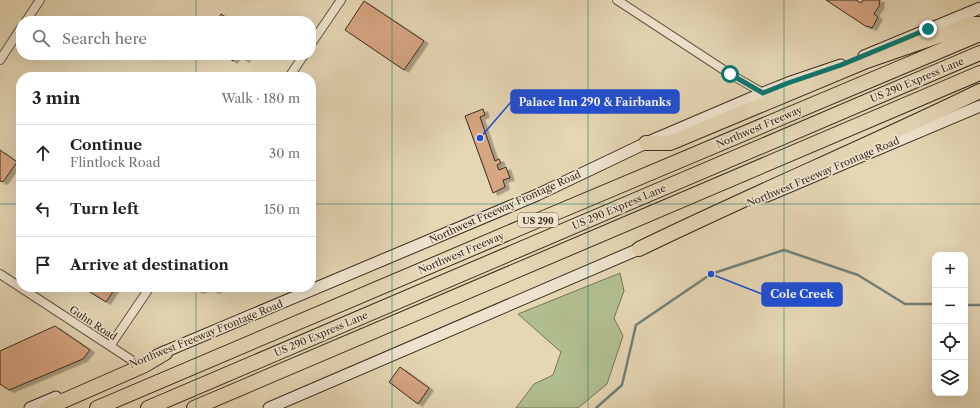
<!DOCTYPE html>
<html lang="en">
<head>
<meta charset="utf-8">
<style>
	:root { --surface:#fff; --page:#f6f6f6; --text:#222; --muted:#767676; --line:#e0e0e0 }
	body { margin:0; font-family:"Libre Caslon Text",serif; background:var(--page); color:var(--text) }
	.controls { position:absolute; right:12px; bottom:12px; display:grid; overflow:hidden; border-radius:8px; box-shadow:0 4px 16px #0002 }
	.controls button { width:36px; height:36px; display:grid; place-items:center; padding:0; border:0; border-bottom:1px solid var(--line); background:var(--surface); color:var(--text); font:20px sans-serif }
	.stop { position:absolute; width:12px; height:12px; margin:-9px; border:3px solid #0f766e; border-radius:50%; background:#fff }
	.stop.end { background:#0f766e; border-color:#fff; box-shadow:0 1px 4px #0008 }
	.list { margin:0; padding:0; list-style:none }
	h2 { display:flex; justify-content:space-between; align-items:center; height:52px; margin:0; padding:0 16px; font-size:17px }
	h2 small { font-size:13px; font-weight:400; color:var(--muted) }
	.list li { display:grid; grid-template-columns:26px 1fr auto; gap:12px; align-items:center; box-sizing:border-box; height:56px; padding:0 16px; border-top:1px solid var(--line) }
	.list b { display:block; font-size:15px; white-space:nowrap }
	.list p { margin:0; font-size:13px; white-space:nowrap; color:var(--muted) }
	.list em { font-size:13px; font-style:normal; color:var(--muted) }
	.icon { flex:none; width:22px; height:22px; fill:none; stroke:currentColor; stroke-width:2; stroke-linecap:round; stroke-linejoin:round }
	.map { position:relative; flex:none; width:980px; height:408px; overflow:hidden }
	.search { position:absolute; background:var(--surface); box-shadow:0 4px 16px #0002; left:16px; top:16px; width:300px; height:44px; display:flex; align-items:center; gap:10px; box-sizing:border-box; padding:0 14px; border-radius:16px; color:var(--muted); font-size:15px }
	.panel { position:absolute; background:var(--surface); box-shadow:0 4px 16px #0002; left:16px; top:72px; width:300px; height:220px; border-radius:16px }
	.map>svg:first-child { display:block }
</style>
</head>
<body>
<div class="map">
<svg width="980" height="408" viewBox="0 0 980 408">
	<defs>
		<filter id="shadow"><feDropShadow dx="4.5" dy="2.5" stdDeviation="0" flood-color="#0004"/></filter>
	</defs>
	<rect width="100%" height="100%" fill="#e5d6b4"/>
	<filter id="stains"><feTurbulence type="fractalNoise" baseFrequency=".005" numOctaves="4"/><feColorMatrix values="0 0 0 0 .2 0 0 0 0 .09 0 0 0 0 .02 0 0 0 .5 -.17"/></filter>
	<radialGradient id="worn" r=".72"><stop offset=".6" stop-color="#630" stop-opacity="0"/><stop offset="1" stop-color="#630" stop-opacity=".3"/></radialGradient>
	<path fill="#b1be8f" stroke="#767557" d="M620 273 624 291 614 318 623 336 607 384 578 408H516L534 384 553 375 561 352 518 314Z"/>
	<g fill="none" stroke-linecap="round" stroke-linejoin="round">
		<path stroke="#718077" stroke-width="2.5" d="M965 305H980
			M596 408 622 385 636 325 711 274 784 250 858 275 905 304H935"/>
	</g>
	<path fill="#d6a582" stroke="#3a2c1f" filter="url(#shadow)" d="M826 0H856L861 3 863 0H880L879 4 880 5 874 14 878 17 872 28 867 26V27Z
		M364 1 424 41 404 70 345 30Z
		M221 14 232 21H217Z
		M224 55H248L245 60 237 55 233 61Z
		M483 109 485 115 480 117 495 161 499 159 501 163 497 165 499 170 506 167 510 178 503 180 505 187 493 193 465 116Z
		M0 150 17 162 3 182 0 181Z
		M82 287H116L106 302Z
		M194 287H223L214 291 209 287 199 291 196 290Z
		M55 326 90 350 83 359 9 390 0 384V351Z
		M400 367 429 388 418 404 389 382Z"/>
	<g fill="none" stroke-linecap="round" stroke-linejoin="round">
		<g stroke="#655644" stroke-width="10">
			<path id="street" d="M617 0 730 74 763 93
				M26 21 40 0
				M311 44 341 0
				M0 60 21 28
				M289 77 304 55
				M0 274 136 363
				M110 346 150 287"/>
		</g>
		<g stroke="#3a2c1f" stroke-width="13">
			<path id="secondary" d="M864 56 980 8
				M767 196 980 106
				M157 355 537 195 646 143 763 93 788 83 841 65
				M30 408 56 397
				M269 408 646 246"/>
		</g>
		<g stroke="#3a2c1f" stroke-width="16">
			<path id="highway" d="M646 143H670L864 62 939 36 970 24H980
				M639 249C752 194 867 146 980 91
				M47 408 145 365 165 353
				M97 408 534 222 980 34
				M148 408 980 53
				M194 408 980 73"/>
		</g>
		<use href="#street" stroke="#eee4ce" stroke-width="8"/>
		<use href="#secondary" stroke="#eee4ce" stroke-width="11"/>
		<use href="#highway" stroke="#e5d6b4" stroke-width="14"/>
	</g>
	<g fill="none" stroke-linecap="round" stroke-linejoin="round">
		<path stroke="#0f766e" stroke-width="5" d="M730 74 763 93 788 83 841 65 928 29"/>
	</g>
	<path fill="none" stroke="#0f766e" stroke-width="1" stroke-opacity="0.55" d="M196 0V21M392 0V408M588 0V408M784 0V408M196 55V77M0 204H21M311 204H980M196 287V408"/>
	<g text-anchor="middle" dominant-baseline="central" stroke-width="3" stroke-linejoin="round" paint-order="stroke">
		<rect fill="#eee4ce" stroke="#706354" stroke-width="1" x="518" y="213" width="40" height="14" rx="3"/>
		<g font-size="9" font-weight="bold" fill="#3a2c1f">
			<text x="538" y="220">US 290</text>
		</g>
		<g font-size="10" fill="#3a2c1f" stroke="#eee4ce">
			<text transform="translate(917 80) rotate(-23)">US 290 Express Lane</text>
			<text transform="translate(759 127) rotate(-23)">Northwest Freeway</text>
			<text transform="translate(823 172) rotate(-23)">Northwest Freeway Frontage Road</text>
			<text transform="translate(505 207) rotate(-24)">Northwest Freeway Frontage Road</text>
			<text transform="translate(619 207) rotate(-23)">US 290 Express Lane</text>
			<text transform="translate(461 253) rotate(-23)">Northwest Freeway</text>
			<text transform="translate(93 323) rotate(33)">Guhn Road</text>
			<text transform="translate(206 334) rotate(-22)">Northwest Freeway Frontage Road</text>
			<text transform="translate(321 334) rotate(-23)">US 290 Express Lane</text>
		</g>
	</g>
	<path fill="none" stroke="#1d4ed8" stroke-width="1.5" d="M480 138L511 102M711 274L762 294"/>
	<g fill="#1d4ed8" stroke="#eee4ce" stroke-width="1.5">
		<circle cx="480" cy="138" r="4"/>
		<circle cx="711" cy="274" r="4"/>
	</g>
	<g fill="#1d4ed8" stroke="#1d4ed8" stroke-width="1.5">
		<rect x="511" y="90" width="168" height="23" rx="4"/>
		<rect x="762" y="283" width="80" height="23" rx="4"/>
	</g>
	<g font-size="11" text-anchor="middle" font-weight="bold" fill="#fff">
		<text x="595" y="106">Palace Inn 290 &amp; Fairbanks</text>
		<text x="802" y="298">Cole Creek</text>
	</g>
	<rect width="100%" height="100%" filter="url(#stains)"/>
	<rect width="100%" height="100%" fill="url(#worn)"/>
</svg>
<div class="controls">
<button>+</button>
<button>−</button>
<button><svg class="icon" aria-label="locate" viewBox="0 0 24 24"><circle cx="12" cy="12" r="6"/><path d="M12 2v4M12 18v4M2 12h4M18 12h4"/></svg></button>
<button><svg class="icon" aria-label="layers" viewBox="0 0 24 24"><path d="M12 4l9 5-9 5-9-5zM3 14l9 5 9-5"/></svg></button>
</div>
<div class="stop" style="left:730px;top:74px"></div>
<div class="stop end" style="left:928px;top:29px"></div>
<div class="search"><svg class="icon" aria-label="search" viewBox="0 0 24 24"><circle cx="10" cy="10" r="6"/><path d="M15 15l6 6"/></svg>Search here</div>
<section class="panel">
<h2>3 min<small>Walk · 180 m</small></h2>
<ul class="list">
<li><svg class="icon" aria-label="ahead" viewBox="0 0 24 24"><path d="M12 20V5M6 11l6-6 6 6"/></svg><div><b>Continue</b><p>Flintlock Road</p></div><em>30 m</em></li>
<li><svg class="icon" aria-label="left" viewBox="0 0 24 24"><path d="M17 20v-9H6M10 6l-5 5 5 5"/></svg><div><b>Turn left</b></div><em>150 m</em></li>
<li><svg class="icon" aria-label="arrive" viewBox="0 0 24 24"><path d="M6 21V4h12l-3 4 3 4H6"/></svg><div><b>Arrive at destination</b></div></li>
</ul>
</section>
</div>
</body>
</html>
